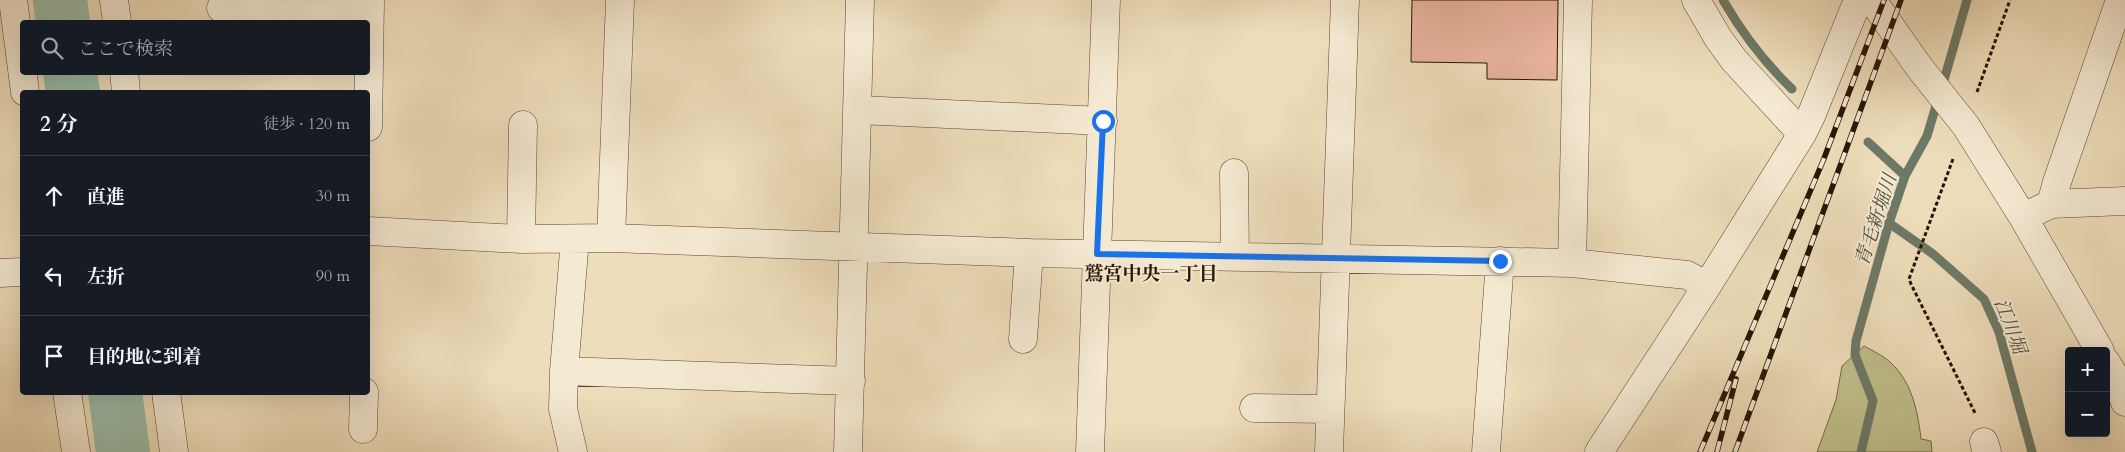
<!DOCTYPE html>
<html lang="ja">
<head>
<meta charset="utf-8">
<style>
	:root { --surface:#171b24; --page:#20242c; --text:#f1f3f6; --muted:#9ea1a6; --line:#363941 }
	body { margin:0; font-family:Cardo,"Noto Serif JP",serif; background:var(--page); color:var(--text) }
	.controls { position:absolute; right:15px; bottom:15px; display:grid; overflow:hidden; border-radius:5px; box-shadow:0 5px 20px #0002 }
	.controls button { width:45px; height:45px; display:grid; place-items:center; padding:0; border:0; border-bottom:1px solid var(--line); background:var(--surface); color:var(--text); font:25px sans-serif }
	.stop { position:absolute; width:15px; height:15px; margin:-11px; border:4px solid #1a73e8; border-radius:50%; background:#fff }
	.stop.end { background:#1a73e8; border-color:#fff; box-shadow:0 1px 5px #0008 }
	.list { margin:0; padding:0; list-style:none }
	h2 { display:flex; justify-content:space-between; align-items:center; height:65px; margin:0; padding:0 20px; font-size:21px }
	h2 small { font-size:16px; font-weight:400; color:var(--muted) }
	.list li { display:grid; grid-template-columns:32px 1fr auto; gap:15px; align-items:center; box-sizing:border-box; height:80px; padding:0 20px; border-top:1px solid var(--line) }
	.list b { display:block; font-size:19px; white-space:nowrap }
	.list em { font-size:16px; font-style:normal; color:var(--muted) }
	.icon { flex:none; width:28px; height:28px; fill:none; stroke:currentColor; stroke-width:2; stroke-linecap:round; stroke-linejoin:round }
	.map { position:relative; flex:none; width:2125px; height:452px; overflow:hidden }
	.search { position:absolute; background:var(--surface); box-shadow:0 5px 20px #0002; left:20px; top:20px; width:350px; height:55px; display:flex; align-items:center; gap:12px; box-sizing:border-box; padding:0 18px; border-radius:5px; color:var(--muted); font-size:19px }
	.panel { position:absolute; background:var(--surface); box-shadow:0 5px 20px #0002; left:20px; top:90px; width:350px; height:305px; border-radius:5px }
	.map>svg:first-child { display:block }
</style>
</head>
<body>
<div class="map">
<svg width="2125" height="452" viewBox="0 0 2125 452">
	<rect width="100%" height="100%" fill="#eeddba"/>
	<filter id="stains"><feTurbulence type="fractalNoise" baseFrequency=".004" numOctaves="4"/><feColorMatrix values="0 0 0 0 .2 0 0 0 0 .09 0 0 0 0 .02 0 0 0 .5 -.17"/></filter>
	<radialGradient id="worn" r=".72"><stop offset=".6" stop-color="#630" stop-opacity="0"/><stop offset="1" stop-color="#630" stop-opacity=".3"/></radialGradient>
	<path fill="#bfbf8b" stroke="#736a48" d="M1864 346C1873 351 1884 356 1891 363 1912 382 1918 412 1921 439L1931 441 1932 452H1817L1836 400 1842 366Z"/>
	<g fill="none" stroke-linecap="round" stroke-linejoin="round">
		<path stroke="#6d7967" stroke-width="9" d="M1723 0C1742 33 1765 63 1792 89
			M1942 87 1967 0
			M1868 142 1905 176
			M1889 223 1933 254 1984 299 1999 332 2032 452
			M1861 452 1873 401 1855 355 1856 341 1889 223 1905 176 1927 136 1938 99"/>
		<path stroke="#9bbda9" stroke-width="54" d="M60 0 63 22
			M70 72 73 92
			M115 392 123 452"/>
	</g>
	<path fill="#e9b39d" stroke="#271404" d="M1412 0H1558L1557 80 1487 79V63L1411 62Z"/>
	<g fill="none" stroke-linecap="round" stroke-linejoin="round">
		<g stroke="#594632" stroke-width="29">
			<path id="minor" d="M13 0 25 92
				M114 0 117 22
				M1696 0 1718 38 1734 60 1802 134
				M1872 0 1919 67 1966 126 2023 217 2100 351
				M221 8 370 11
				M124 72 126 92
				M859 110 1103 121
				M368 127 370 0
				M1234 173 1235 257
				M2051 204 2057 182 2120 0
				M2036 211 2051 204 2125 201
				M368 231 521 239 611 238 1029 253 1572 263 1687 275 1707 286
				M611 238 620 0
				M521 239 523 125
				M1572 263 1578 0
				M0 273 22 272
				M1023 339 1029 253
				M2106 362 2116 379 2125 402
				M564 371 851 381
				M67 392 76 452
				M166 392 174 452
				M1254 408 1330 409
				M363 429 364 392
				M1984 442 1987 452
				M573 452 563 409 564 371 575 239
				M848 452 860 0
				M1090 452 1106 0
				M1329 452 1345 0
				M1486 452 1500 261
				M1599 452 1707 286 1802 134 1811 116 1858 0"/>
		</g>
		<path stroke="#271404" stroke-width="3" stroke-dasharray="4 2.5" stroke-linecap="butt" d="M1977 92 2010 0
			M1953 159 1909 279 1911 284 1976 415"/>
		<use href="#minor" stroke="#f4e9d2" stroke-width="28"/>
		<g stroke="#271404" stroke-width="5.5">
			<path id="rail" d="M1700 452 1823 161 1884 0
				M1717 452 1736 379
				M1735 452 1901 0"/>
		</g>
		<use href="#rail" stroke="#f4e9d2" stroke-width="4" stroke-dasharray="11" stroke-linecap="butt"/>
	</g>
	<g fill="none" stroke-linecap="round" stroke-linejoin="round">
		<path stroke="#1a73e8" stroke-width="6" d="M1103 121 1097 254 1500 261"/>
	</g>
	<g text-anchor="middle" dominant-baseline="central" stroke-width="4" stroke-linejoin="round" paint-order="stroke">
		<g font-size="19" font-style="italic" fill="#504f3e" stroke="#f4e9d2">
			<text transform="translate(1876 220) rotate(-72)">青毛新堀川</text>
			<text transform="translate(2010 326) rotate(69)">江川堀</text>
		</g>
		<g font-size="19" font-weight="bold" fill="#271404" stroke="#f4e9d2">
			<text x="1151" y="274">鷲宮中央一丁目</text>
		</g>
	</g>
	<rect width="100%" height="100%" filter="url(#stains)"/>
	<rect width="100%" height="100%" fill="url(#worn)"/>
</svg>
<div class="controls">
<button>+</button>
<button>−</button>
</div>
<div class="stop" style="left:1103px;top:121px"></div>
<div class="stop end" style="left:1500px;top:261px"></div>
<div class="search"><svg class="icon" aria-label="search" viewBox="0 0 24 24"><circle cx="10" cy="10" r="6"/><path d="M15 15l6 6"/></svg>ここで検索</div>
<section class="panel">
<h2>2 分<small>徒歩 · 120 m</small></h2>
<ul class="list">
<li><svg class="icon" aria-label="ahead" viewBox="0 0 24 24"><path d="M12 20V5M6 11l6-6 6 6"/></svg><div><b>直進</b></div><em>30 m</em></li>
<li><svg class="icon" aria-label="left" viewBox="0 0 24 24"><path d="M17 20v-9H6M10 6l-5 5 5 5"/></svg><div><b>左折</b></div><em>90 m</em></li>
<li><svg class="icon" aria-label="arrive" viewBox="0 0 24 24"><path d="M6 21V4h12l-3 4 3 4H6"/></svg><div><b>目的地に到着</b></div></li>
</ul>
</section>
</div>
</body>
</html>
